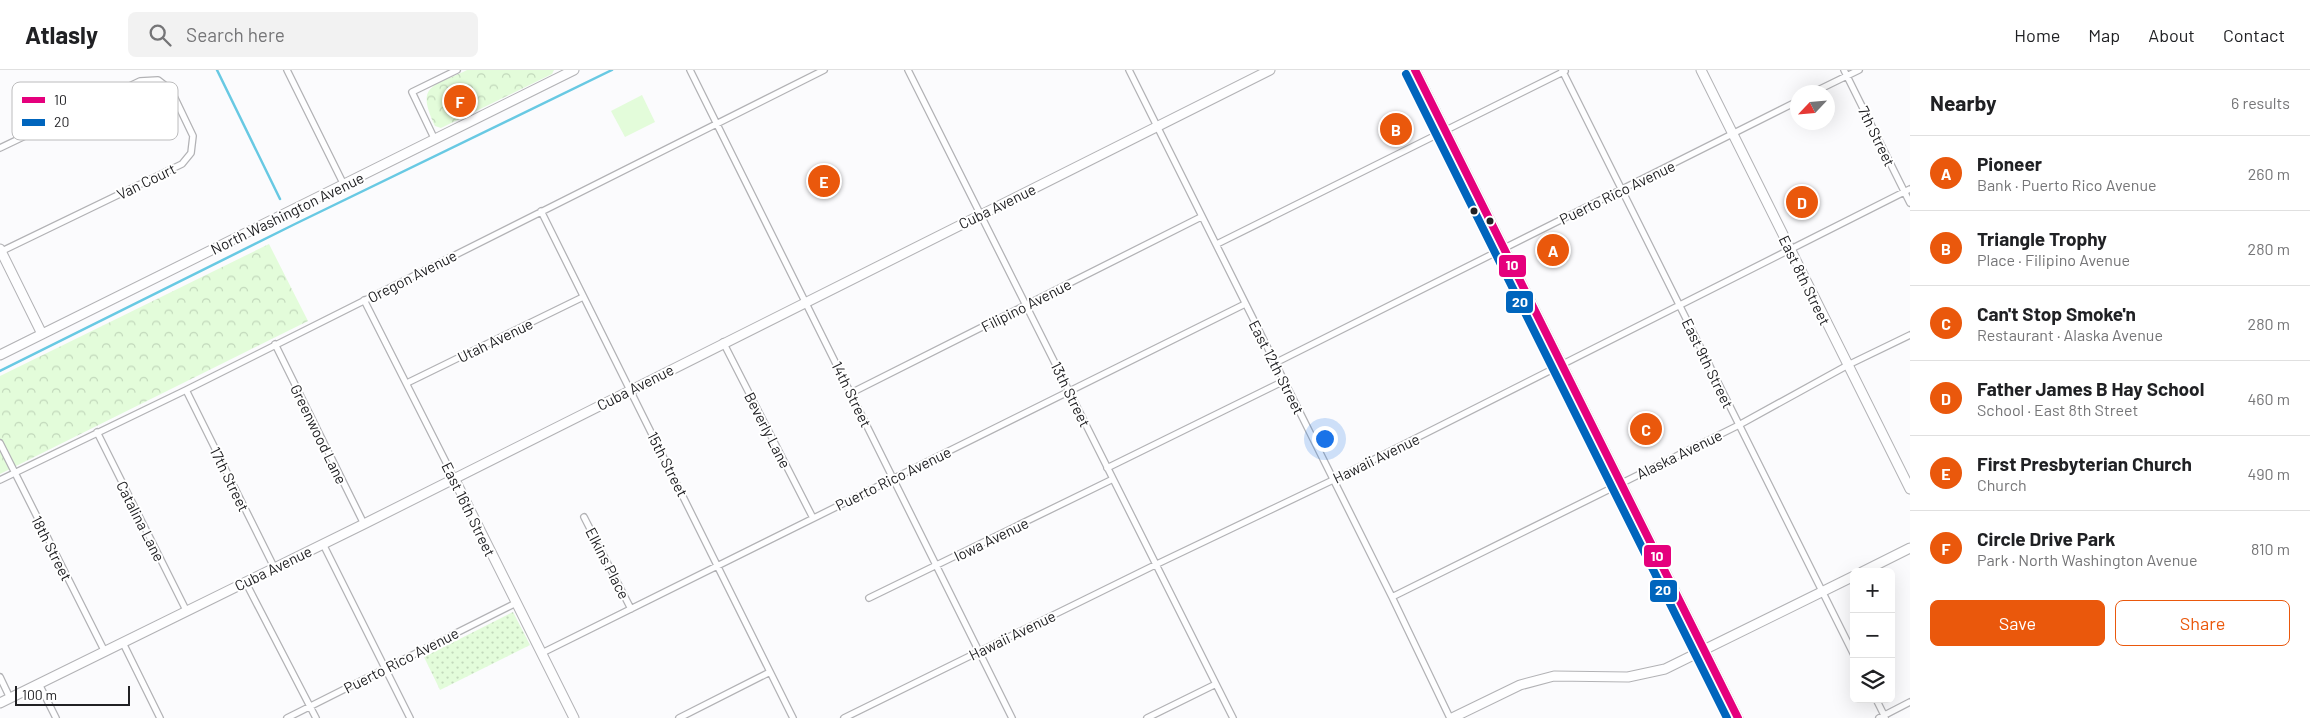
<!DOCTYPE html>
<html lang="en">
<head>
<meta charset="utf-8">
<style>
	:root { --surface:#fff; --page:#f2f2f2; --text:#202124; --muted:#757577; --line:#e0e0e0; --accent:#ea580c }
	body { margin:0; font-family:Barlow,sans-serif; background:var(--page); color:var(--text) }
	.controls { position:absolute; right:15px; bottom:15px; display:grid; overflow:hidden; border-radius:8px; box-shadow:0 5px 20px #0002 }
	.controls button { width:45px; height:45px; display:grid; place-items:center; padding:0; border:0; border-bottom:1px solid var(--line); background:var(--surface); color:var(--text); font:25px sans-serif }
	.compass { position:absolute; left:1790px; top:15px; width:45px; height:45px; border-radius:50%; background:var(--surface); box-shadow:0 5px 20px #0002; rotate:244deg }
	.scale { position:absolute; left:15px; bottom:12px; width:115px; box-sizing:border-box; padding-left:5px; border:2px solid #212124; border-top:0; font-size:14px; line-height:18px; white-space:nowrap; color:#212124; -webkit-text-stroke:4px #fff; paint-order:stroke }
	.you { position:absolute; left:1324px; top:368px; width:18px; height:18px; margin:-12px; border:4px solid #fff; border-radius:50%; background:#1a73e8; box-shadow:0 0 0 8px #1a73e833 }
	.badge { display:grid; place-items:center; width:32px; height:32px; border-radius:50%; background:var(--accent); color:#fff; font-size:16px; font-weight:700 }
	.pin { position:absolute; translate:-50% -50%; border:2px solid #fff; box-shadow:0 1px 5px #0006 }
	.list { margin:0; padding:0; list-style:none }
	h2 { display:flex; justify-content:space-between; align-items:center; height:65px; margin:0; padding:0 20px; font-size:21px }
	h2 small { font-size:16px; font-weight:400; color:var(--muted) }
	.list li { display:grid; grid-template-columns:32px 1fr auto; gap:15px; align-items:center; box-sizing:border-box; height:75px; padding:0 20px; border-top:1px solid var(--line) }
	.list b { display:block; font-size:19px; white-space:nowrap }
	.list p { margin:0; font-size:16px; white-space:nowrap; color:var(--muted) }
	.list em { font-size:16px; font-style:normal; color:var(--muted) }
	.actions { display:flex; gap:10px; padding:15px 20px }
	.actions a { flex:1; padding:11px 0; border:1px solid var(--accent); border-radius:8px; text-align:center; font-size:18px; color:var(--accent) }
	.actions .main { background:var(--accent); color:#fff }
	.icon { flex:none; width:28px; height:28px; fill:none; stroke:currentColor; stroke-width:2; stroke-linecap:round; stroke-linejoin:round }
	.map { position:relative; flex:none; width:1910px; height:648px; overflow:hidden }
	header { display:flex; align-items:center; gap:30px; box-sizing:border-box; height:70px; padding:0 25px; background:var(--surface); border-bottom:1px solid var(--line) }
	header strong { font-size:24px }
	nav { display:flex; gap:28px; margin-inline-start:auto; font-size:18px }
	.search { width:350px; height:45px; background:var(--page); display:flex; align-items:center; gap:12px; box-sizing:border-box; padding:0 18px; border-radius:8px; color:var(--muted); font-size:19px }
	main { display:flex }
	aside { flex:1; background:var(--surface) }
	.map>svg:first-child { display:block }
</style>
</head>
<body>
<header>
<strong>Atlasly</strong>
<div class="search"><svg class="icon" aria-label="search" viewBox="0 0 24 24"><circle cx="10" cy="10" r="6"/><path d="M15 15l6 6"/></svg>Search here</div>
<nav><a>Home</a><a>Map</a><a>About</a><a>Contact</a></nav>
</header>
<main>
<div class="map">
<svg width="1910" height="648" viewBox="0 0 1910 648">
	<defs>
		<pattern id="forest-crowns" width="20" height="18" patternUnits="userSpaceOnUse" patternTransform="scale(1.25)"><rect width="20" height="18" fill="#e3fcda"/><path d="M2 6a3 3 0 1 1 6 0M12 15a3 3 0 1 1 6 0" fill="none" stroke="#c2d8bb"/></pattern>
		<pattern id="garden-dots" width="8" height="8" patternUnits="userSpaceOnUse" patternTransform="scale(1.25)"><rect width="8" height="8" fill="#e3fcda"/><path d="M2 2h.1M6 6h.1" fill="none" stroke="#c2d8bb" stroke-width="1.8" stroke-linecap="round"/></pattern>
	</defs>
	<rect width="100%" height="100%" fill="#fbfbfd"/>
	<path fill="#e3fcda" d="M642 25 655 52 625 67 611 41Z"/>
	<path fill="url(#forest-crowns)" d="M467 0H554L552 4 441 58 435 56C415 14 433 17 467 0Z
		M269 174 308 251 0 404V306Z"/>
	<path fill="url(#garden-dots)" d="M513 542 530 575 440 620 424 587Z"/>
	<g fill="none" stroke-linecap="round" stroke-linejoin="round">
		<path stroke="#68c9e3" stroke-width="2.5" d="M217 0 280 129
			M0 301 295 154 612 0"/>
		<g stroke="#b2b2b5" stroke-width="8">
			<path id="street" d="M287 0 344 115
				M690 0 1012 648
				M908 0 1233 648
				M1129 0 1392 527 1450 648
				M1562 0 1854 585
				M1844 0 1910 133
				M1814 22 1859 0
				M435 70 412 22 457 0
				M0 78 140 11 158 10 171 20 193 66 191 83 182 94 0 182
				M541 141 793 648
				M1217 174 1565 1
				M364 230 454 408
				M723 272 813 448
				M275 274 364 454
				M1275 293 1798 31
				M407 313 583 227
				M186 320 274 497
				M851 323 1201 147
				M97 362 186 540
				M0 373 105 582
				M1107 398 1284 311
				M0 410 186 320 824 0
				M584 447 631 539
				M323 474 410 648
				M245 511 316 648
				M1392 527 1739 355 1848 295 1910 265
				M869 528 1113 409
				M123 573 160 648
				M542 583 1245 234
				M0 607 10 628
				M39 614 56 648
				M1876 629 1885 647
				M287 648 516 533
				M679 648 770 602
				M844 648 1155 495 1333 410 1910 119
				M1147 648 1216 614
				M1879 648 1910 632"/>
		</g>
		<g stroke="#b2b2b5" stroke-width="11">
			<path id="secondary" d="M1415 0 1738 648
				M1701 0 1910 419
				M0 179 42 264
				M0 285 574 0
				M454 408 574 648
				M1862 502 1910 478
				M0 633 364 454 1270 0
				M1452 648 1520 615 1554 606 1628 607 1665 599 1854 506"/>
		</g>
		<use href="#street" stroke="#fefeff" stroke-width="5.5"/>
		<use href="#secondary" stroke="#fefeff" stroke-width="9"/>
		<g stroke="#fff" stroke-width="11">
			<path id="bus-1" d="M1415 0 1738 648"/>
		</g>
		<g stroke="#fff" stroke-width="11">
			<path id="bus-2" d="M1406 4 1727 648"/>
		</g>
		<use href="#bus-1" stroke="#e5007d" stroke-width="8"/>
		<use href="#bus-2" stroke="#0065bd" stroke-width="8"/>
	</g>
	<g fill="#212124" stroke="#fff" stroke-width="2">
		<circle cx="1474" cy="141" r="4.5"/>
		<circle cx="1490" cy="151" r="4.5"/>
	</g>
	<g text-anchor="middle" dominant-baseline="central" stroke-width="4" stroke-linejoin="round" paint-order="stroke">
		<g font-size="15" fill="#212124" stroke="#fff">
			<text transform="translate(1877 66) rotate(64)">7th Street</text>
			<text transform="translate(146 111) rotate(-26)">Van Court</text>
			<text transform="translate(1617 122) rotate(-26)">Puerto Rico Avenue</text>
			<text transform="translate(997 136) rotate(-26)">Cuba Avenue</text>
			<text transform="translate(287 143) rotate(-26)">North Washington Avenue</text>
			<text transform="translate(412 206) rotate(-27)">Oregon Avenue</text>
			<text transform="translate(1805 210) rotate(64)">East 8th Street</text>
			<text transform="translate(1026 235) rotate(-27)">Filipino Avenue</text>
			<text transform="translate(495 270) rotate(-26)">Utah Avenue</text>
			<text transform="translate(1708 293) rotate(64)">East 9th Street</text>
			<text transform="translate(1277 297) rotate(63)">East 12th Street</text>
			<text transform="translate(635 317) rotate(-27)">Cuba Avenue</text>
			<text transform="translate(852 324) rotate(64)">14th Street</text>
			<text transform="translate(1071 324) rotate(64)">13th Street</text>
			<text transform="translate(768 360) rotate(63)">Beverly Lane</text>
			<text transform="translate(319 364) rotate(64)">Greenwood Lane</text>
			<text transform="translate(1679 384) rotate(-26)">Alaska Avenue</text>
			<text transform="translate(1376 388) rotate(-26)">Hawaii Avenue</text>
			<text transform="translate(668 394) rotate(63)">15th Street</text>
			<text transform="translate(893 408) rotate(-26)">Puerto Rico Avenue</text>
			<text transform="translate(230 409) rotate(64)">17th Street</text>
			<text transform="translate(469 439) rotate(64)">East 16th Street</text>
			<text transform="translate(141 451) rotate(63)">Catalina Lane</text>
			<text transform="translate(991 469) rotate(-26)">Iowa Avenue</text>
			<text transform="translate(52 478) rotate(63)">18th Street</text>
			<text transform="translate(608 493) rotate(63)">Elkins Place</text>
			<text transform="translate(273 498) rotate(-26)">Cuba Avenue</text>
			<text transform="translate(1012 565) rotate(-26)">Hawaii Avenue</text>
			<text transform="translate(401 590) rotate(-27)">Puerto Rico Avenue</text>
		</g>
	</g>
	<rect x="12" y="12" width="166" height="58" rx="8" fill="#fff" stroke="#bcbcbd" stroke-width="1"/>
	<rect x="22" y="27" width="23" height="6" fill="#e5007d"/>
	<rect x="22" y="49" width="23" height="7" fill="#0065bd"/>
	<g font-size="14" fill="#212124">
		<text x="54" y="35">10</text>
		<text x="54" y="57">20</text>
	</g>
	<g stroke="#fff" stroke-width="2">
		<rect x="1498" y="184" width="29" height="24" rx="5" fill="#e5007d"/>
		<rect x="1505" y="220" width="29" height="24" rx="5" fill="#0065bd"/>
		<rect x="1643" y="474" width="29" height="24" rx="5" fill="#e5007d"/>
		<rect x="1649" y="509" width="29" height="24" rx="5" fill="#0065bd"/>
	</g>
	<g font-size="14" text-anchor="middle" font-weight="bold" fill="#fff">
		<text x="1512" y="200">10</text>
		<text x="1520" y="237">20</text>
		<text x="1657" y="491">10</text>
		<text x="1663" y="525">20</text>
	</g>
</svg>
<div class="controls">
<button>+</button>
<button>−</button>
<button><svg class="icon" aria-label="layers" viewBox="0 0 24 24"><path d="M12 4l9 5-9 5-9-5zM3 14l9 5 9-5"/></svg></button>
</div>
<svg class="compass" viewBox="-18 -18 36 36"><path d="M0-13l5 13h-10z" fill="#e53935"/><path d="M0 13l5-13h-10z" fill="#757577"/></svg>
<div class="scale">100 m</div>
<div class="you"></div>
<div class="pin badge" style="left:1553px;top:180px">A</div>
<div class="pin badge" style="left:1396px;top:59px">B</div>
<div class="pin badge" style="left:1646px;top:359px">C</div>
<div class="pin badge" style="left:1802px;top:132px">D</div>
<div class="pin badge" style="left:824px;top:111px">E</div>
<div class="pin badge" style="left:460px;top:31px">F</div>
</div>
<aside>
<h2>Nearby<small>6 results</small></h2>
<ul class="list">
<li><span class="badge">A</span><div><b>Pioneer</b><p>Bank · Puerto Rico Avenue</p></div><em>260 m</em></li>
<li><span class="badge">B</span><div><b>Triangle Trophy</b><p>Place · Filipino Avenue</p></div><em>280 m</em></li>
<li><span class="badge">C</span><div><b>Can't Stop Smoke'n</b><p>Restaurant · Alaska Avenue</p></div><em>280 m</em></li>
<li><span class="badge">D</span><div><b>Father James B Hay School</b><p>School · East 8th Street</p></div><em>460 m</em></li>
<li><span class="badge">E</span><div><b>First Presbyterian Church</b><p>Church</p></div><em>490 m</em></li>
<li><span class="badge">F</span><div><b>Circle Drive Park</b><p>Park · North Washington Avenue</p></div><em>810 m</em></li>
</ul>
<div class="actions"><a class="main">Save</a><a>Share</a></div>
</aside>
</main>
</body>
</html>
